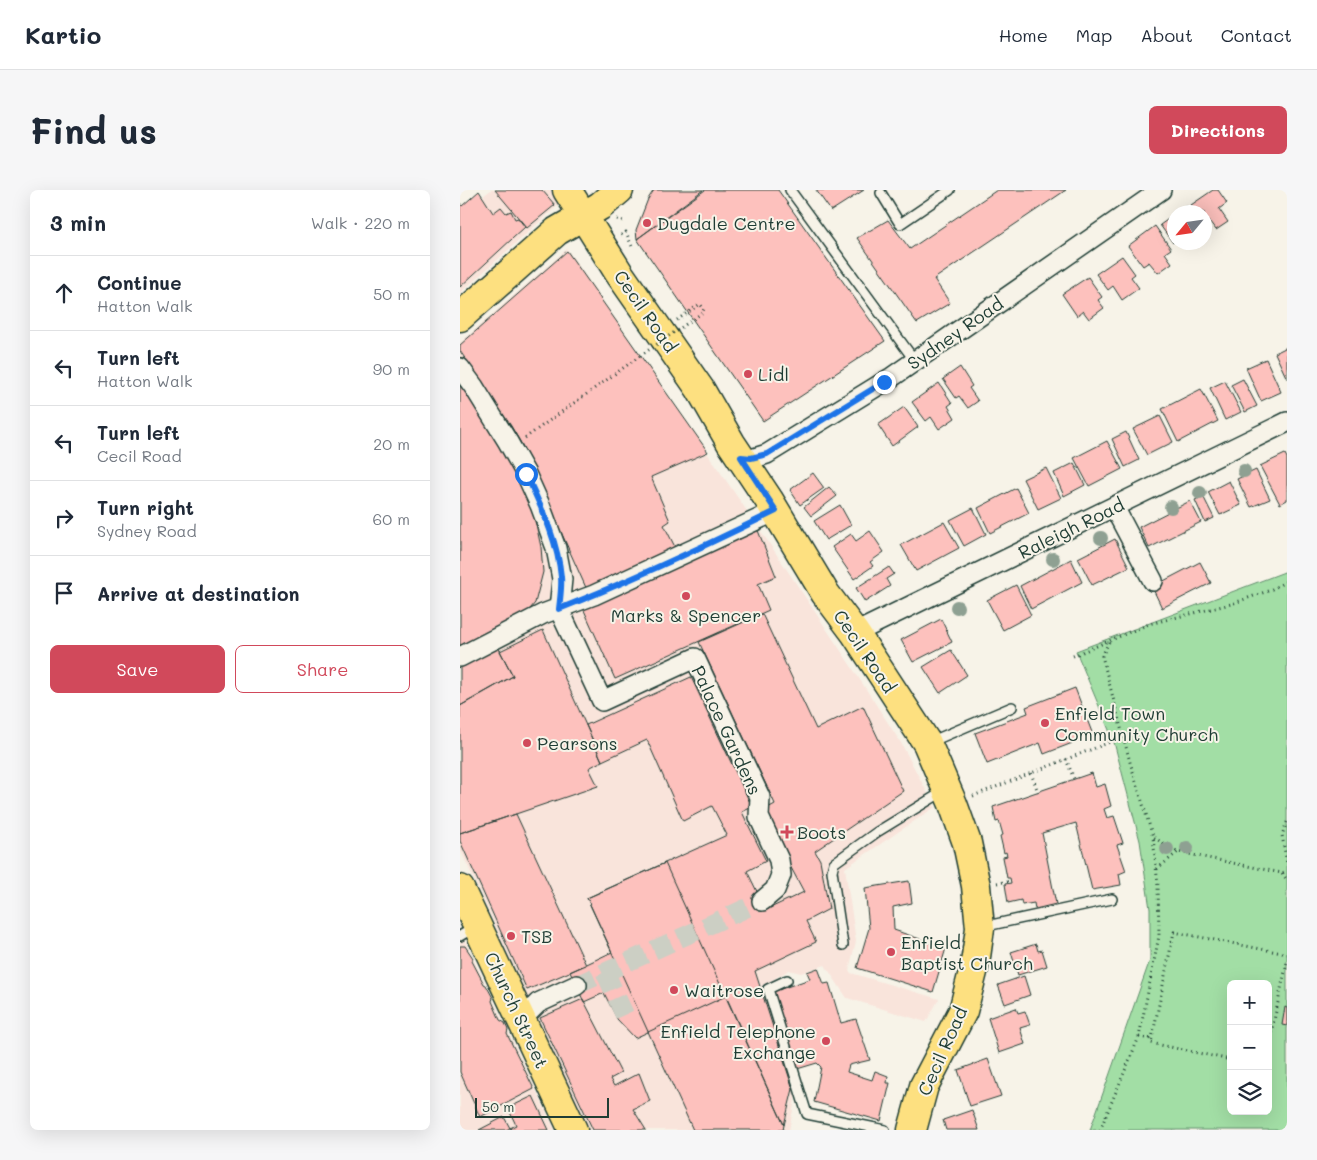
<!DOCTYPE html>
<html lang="en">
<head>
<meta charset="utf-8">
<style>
	:root { --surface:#fff; --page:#f6f6f7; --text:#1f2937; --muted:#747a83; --line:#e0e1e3; --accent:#d1495b }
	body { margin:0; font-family:Mali,sans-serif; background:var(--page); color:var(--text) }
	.controls { position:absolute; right:15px; bottom:15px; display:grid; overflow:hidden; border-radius:8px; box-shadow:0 5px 20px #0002 }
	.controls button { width:45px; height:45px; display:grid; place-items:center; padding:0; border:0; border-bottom:1px solid var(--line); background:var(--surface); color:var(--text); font:25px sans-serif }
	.compass { position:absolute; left:707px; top:15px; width:45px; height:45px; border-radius:50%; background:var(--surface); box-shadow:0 5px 20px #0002; rotate:241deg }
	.scale { position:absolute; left:15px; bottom:12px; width:134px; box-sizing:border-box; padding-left:5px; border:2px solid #1f3d34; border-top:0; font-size:14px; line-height:18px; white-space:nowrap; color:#1f3d34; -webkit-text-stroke:4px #f7f3e8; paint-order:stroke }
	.stop { position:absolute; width:15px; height:15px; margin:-11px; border:4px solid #1a73e8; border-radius:50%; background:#fff }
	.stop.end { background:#1a73e8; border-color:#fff; box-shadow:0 1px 5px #0008 }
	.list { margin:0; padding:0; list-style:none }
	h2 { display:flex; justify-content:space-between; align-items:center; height:65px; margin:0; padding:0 20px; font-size:21px }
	h2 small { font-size:16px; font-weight:400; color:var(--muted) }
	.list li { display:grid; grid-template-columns:32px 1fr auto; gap:15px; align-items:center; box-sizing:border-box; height:75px; padding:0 20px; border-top:1px solid var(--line) }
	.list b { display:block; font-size:19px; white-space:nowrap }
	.list p { margin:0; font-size:16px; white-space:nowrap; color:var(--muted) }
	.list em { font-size:16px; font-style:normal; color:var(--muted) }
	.actions { display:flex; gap:10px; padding:15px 20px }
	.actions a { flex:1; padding:11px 0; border:1px solid var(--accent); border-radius:8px; text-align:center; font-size:18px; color:var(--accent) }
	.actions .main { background:var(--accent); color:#fff }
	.icon { flex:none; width:28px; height:28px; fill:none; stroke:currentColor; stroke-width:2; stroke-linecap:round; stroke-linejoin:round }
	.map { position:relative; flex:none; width:827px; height:940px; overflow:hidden; border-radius:8px }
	header { display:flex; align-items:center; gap:30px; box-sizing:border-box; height:70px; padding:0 25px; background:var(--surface); border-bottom:1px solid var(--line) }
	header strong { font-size:24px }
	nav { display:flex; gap:28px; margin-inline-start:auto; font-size:18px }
	.intro { display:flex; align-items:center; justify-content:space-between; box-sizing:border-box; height:120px; padding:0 30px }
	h1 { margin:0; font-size:35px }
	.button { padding:12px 22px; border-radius:8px; background:var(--accent); color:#fff; font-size:18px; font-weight:700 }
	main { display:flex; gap:30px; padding:0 30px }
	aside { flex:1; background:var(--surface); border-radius:8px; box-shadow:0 5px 20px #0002 }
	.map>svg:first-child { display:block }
</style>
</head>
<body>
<header>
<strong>Kartio</strong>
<nav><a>Home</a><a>Map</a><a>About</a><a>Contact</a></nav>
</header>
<div class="intro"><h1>Find us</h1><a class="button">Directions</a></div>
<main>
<aside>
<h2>3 min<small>Walk · 220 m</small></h2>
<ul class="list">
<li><svg class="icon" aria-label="ahead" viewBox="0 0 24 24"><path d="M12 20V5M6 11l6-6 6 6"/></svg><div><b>Continue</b><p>Hatton Walk</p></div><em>50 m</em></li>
<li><svg class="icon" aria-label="left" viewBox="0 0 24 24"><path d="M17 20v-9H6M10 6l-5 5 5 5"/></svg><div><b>Turn left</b><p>Hatton Walk</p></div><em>90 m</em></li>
<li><svg class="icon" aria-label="left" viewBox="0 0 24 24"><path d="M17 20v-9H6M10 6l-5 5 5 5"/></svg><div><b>Turn left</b><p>Cecil Road</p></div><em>20 m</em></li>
<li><svg class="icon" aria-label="right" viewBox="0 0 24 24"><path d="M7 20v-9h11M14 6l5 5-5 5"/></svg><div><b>Turn right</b><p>Sydney Road</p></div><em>60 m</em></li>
<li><svg class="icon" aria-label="arrive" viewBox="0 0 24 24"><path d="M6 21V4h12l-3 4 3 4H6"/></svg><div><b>Arrive at destination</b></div></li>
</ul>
<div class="actions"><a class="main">Save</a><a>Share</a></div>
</aside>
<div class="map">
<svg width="827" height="940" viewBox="0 0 827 940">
	<rect width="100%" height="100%" fill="#f7f3e8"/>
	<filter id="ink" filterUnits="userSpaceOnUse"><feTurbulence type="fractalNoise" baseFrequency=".02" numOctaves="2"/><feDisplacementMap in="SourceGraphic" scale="10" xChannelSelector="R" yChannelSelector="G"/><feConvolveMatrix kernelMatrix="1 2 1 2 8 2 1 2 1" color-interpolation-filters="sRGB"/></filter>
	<g filter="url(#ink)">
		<path fill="#f9e4db" d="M31 0H91L101 13 0 103V23Z
			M107 59 309 353 393 479 441 553 475 617 385 678 396 751 389 780 391 783 479 809 466 832 387 808 365 775 341 783 329 780 302 796 337 900 329 940H128L0 659V153Z
			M0 741 95 940H0Z"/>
		<path fill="#a2dea5" stroke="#608e6c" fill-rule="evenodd" d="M827 381V940H630L690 770V719L680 651 654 552 616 461ZM771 794H808V921H771Z"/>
		<path fill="#fdc1bd" stroke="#1f3d34" d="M35 0H82L95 15 67 38Z
			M194 0H243L177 49 176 40 188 9Z
			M245 0H318L425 151 303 231 177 49Z
			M356 0H404L371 21Z
			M537 0H606L474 89 490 113 457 133 397 48 428 30 450 59Z
			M753 0H758L767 13 759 19 768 32 756 40 746 27 744 28V22H736L731 15Z
			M19 1 33 23 41 17 46 23 51 21 55 29 58 28 65 37 0 97V12L2 16Z
			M727 16 732 22H718Z
			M714 25V52L713 53 700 35Z
			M695 36 711 59 705 63 712 73 698 83 689 72 683 76 668 56Z
			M722 52H732L725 58Z
			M107 61 248 262 191 287 210 331 204 335 216 359 127 400 62 255 51 236 0 161V155Z
			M662 66 675 84 671 87 679 98 662 110 653 96 648 100 636 84Z
			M628 87 642 107 638 110 644 118 629 129 623 121 617 126 602 104Z
			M827 157V189L815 163Z
			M806 169 821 202 801 211 786 178Z
			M500 177 512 196 509 198 518 211 508 218 499 206 496 208 483 189Z
			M783 189 797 216 785 222 771 195Z
			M765 191 781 222 765 230 750 198Z
			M0 192 7 201 54 280 72 316 81 357 83 382 75 413 66 424 0 462Z
			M479 193 492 213 488 216 495 228 479 239 471 227 466 231 452 212Z
			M741 199 758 231 718 252 702 219Z
			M444 217 458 237 432 256 418 235Z
			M700 226 713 252 687 265 673 239Z
			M666 242 679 270 665 277 652 249Z
			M647 251 662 279 629 296 614 268Z
			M825 264 827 268V310L820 314 800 276Z
			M614 273 625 295 604 306 594 283Z
			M586 278 601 308 578 319 563 289Z
			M796 280 810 309 791 317 777 289Z
			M353 283 364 298 340 315 330 300Z
			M769 291 781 315 760 325 748 302Z
			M369 297 377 306 351 326 344 317Z
			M556 298 569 323 530 343 518 318Z
			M743 306 754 328 745 332 735 310Z
			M730 311 741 332 689 358 679 337Z
			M380 315 391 335 366 350 354 331Z
			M513 318 526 344 504 356 490 330Z
			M484 332 499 358 456 381 441 355Z
			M297 338 316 386 298 394 309 420 155 489 123 418Z
			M410 341 424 362 410 372 413 376 394 389 372 357 391 344 396 351Z
			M655 349 669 377 632 395 618 368Z
			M611 369 622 392 571 419 560 396Z
			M740 372 751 393 702 418 692 397Z
			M429 377 434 384 426 389 430 396 405 412 396 398Z
			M556 395 571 425 543 440 527 410Z
			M302 424 356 539 403 516 443 601 355 661 360 670 369 719 346 731 356 752 295 781 333 899 324 935 266 806 175 848 157 829 144 803 124 812 110 782 152 762 127 708 267 645 252 616 223 631 187 550 142 571 126 535 231 487 292 617 282 622 306 671 287 681 306 720 344 702 328 672 325 660 306 619 315 614 239 452Z
			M481 429 492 452 453 472 441 450Z
			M83 440 142 571 129 578 138 596 0 643V516L53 486 40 461Z
			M36 453 53 486 0 516V475Z
			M491 460 507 485 480 503 463 477Z
			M615 498 633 545 584 564 580 553 527 574 515 543 568 523 566 517Z
			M632 583 636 597 645 594 651 616 644 619 647 628 654 626 663 653 657 655 666 681 659 684 661 695 632 700 616 633 582 643 596 714 575 719 574 713 562 715 561 710 548 713 545 694 551 693 550 688H547L543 667 547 666 546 662 544 663 540 646 543 645 539 631 536 632 533 617Z
			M56 624 126 775 67 800 0 651V643Z
			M205 673 324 935 323 940H233L127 708Z
			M449 691 452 713 433 717 434 740 486 758 473 802 397 778 409 738 405 698Z
			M576 754 578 761 582 760 587 776 558 785 551 762Z
			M0 756H5L13 768 12 771 24 794 26 795 33 808 32 811 40 830 45 833 48 840 47 844 74 899 20 927 0 882Z
			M358 778 364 794 369 793 381 833 396 829 410 870 389 875 387 882 412 890 415 881 428 886 427 893H430L421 931 354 912 361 877 357 873 337 879 312 802 350 789 347 782Z
			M564 786 570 805 545 814 538 795Z
			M123 809 161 883 150 889 154 896 179 883 190 911 173 919 186 940H133L80 828Z
			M825 817 827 818V836L822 835Z
			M556 818 558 823 565 821 570 835 560 838 565 854 539 863 528 828Z
			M528 869 541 906 510 916 498 880Z
			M73 906 89 940H52L50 938 56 935 48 918Z
			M512 920 519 940H486L483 930Z
			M44 927 50 938 46 940H19Z"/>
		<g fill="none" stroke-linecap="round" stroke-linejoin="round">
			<path stroke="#cccfc4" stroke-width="19" stroke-dasharray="19 9" stroke-linecap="butt" d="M145 782 166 828
				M117 795 302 711"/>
			<g stroke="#1f3d34" stroke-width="12">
				<path id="lane" d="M330 0 455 171
					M421 3 440 34 490 0
					M470 552 552 517
					M522 737 652 709
					M0 746 15 737
					M383 755 372 681 374 673 417 642 484 601
					M327 790 308 799 347 924 425 940"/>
			</g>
			<g stroke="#1f3d34" stroke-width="22">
				<path id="street" d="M0 178 14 197 48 252 66 284 80 315 96 358 102 389 99 419 142 511 235 468 300 607 299 627 319 670 321 685 315 700 302 711
					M281 267 291 269 307 264 432 187 701 0
					M654 317 693 391
					M395 443 827 232
					M0 467 83 424 134 405 316 321
					M70 821 78 813 117 795"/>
			</g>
			<g stroke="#1f3d34" stroke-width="31">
				<path id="primary" d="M107 0 159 83 240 199 271 253 309 310 365 403 395 443 467 553 493 614 507 653 516 696 520 738 515 774 503 821 464 896 452 940
					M0 127 97 41 140 16 159 0
					M0 699 113 940"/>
			</g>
			<path stroke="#1f3d34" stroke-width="3" stroke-dasharray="1 4" stroke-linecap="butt" d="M157 29 166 32
				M161 45 166 42 173 59
				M217 130 240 114 244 119 242 123
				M65 248 180 166
				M649 452 642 466 670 572 693 647 718 662 822 683 827 681
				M613 466 689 434 771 414 808 401 827 391
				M606 569 614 589
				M571 583 578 602
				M513 606 663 547
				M827 632 822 645 827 674
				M697 679 718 662
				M822 683 827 690
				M537 693 551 691
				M679 847 692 849
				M808 857 827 772
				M771 870 691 853 714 742 827 764
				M640 940 679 847 699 746 698 696 693 647
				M826 940 827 938"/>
			<use href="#lane" stroke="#f7f3e8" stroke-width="9"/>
			<use href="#street" stroke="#f7f3e8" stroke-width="19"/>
			<use href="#primary" stroke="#fde080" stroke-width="28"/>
			<path stroke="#1f3d34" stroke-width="3" stroke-dasharray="1 4" stroke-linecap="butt" d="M180 166 242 123"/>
		</g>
		<g fill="#8ea092">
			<circle cx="784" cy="281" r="7"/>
			<circle cx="740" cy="303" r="7"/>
			<circle cx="711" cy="317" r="7"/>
			<circle cx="641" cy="348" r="7"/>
			<circle cx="593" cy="369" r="7"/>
			<circle cx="497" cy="417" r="7"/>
			<circle cx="727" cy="658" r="7"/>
			<circle cx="707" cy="659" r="7"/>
		</g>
	</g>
	<g fill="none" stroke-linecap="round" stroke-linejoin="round" filter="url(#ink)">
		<path stroke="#1a73e8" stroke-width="6" d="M66 284C81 317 98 351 101 387 102 397 100 409 99 419 173 390 245 356 316 321L281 267 291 268 307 264 424 192"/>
	</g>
	<g fill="#d1495b" stroke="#f7f3e8" stroke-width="2">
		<circle cx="187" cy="33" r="5"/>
		<circle cx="288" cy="184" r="5"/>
		<circle cx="226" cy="406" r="5"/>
		<circle cx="585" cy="533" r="5"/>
		<circle cx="67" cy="553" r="5"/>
		<path d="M324.5 634.5h5v5h5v5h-5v5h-5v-5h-5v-5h5z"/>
		<circle cx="51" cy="746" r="5"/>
		<circle cx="431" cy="762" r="5"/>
		<circle cx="214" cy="800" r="5"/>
		<circle cx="366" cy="851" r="5"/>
	</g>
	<g text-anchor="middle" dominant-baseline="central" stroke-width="4" stroke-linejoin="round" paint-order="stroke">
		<g font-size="18" fill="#1f3d34" stroke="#f7f3e8" text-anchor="start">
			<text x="197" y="33">Dugdale Centre</text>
			<text x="298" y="184">Lidl</text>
			<text x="226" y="425" text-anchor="middle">Marks &amp; Spencer</text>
			<text x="595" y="523">Enfield Town<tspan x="595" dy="21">Community Church</tspan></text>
			<text x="77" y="553">Pearsons</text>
			<text x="337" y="642">Boots</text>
			<text x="61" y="746">TSB</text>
			<text x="441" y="752">Enfield<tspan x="441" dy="21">Baptist Church</tspan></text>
			<text x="224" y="800">Waitrose</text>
			<text x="356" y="841" text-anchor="end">Enfield Telephone<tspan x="356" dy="21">Exchange</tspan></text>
		</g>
		<g font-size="18" fill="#1f3d34" stroke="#f7f3e8">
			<text transform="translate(186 121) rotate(55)">Cecil Road</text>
			<text transform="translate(495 143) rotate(-35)">Sydney Road</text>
			<text transform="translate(611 338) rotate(-26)">Raleigh Road</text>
			<text transform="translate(405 461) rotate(56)">Cecil Road</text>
			<text transform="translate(267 540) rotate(65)">Palace Gardens</text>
			<text transform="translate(57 820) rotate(65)">Church Street</text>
			<text transform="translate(482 861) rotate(-66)">Cecil Road</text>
		</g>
	</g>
</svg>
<div class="controls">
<button>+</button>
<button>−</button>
<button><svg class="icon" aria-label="layers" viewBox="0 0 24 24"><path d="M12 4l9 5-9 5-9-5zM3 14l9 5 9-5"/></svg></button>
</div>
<svg class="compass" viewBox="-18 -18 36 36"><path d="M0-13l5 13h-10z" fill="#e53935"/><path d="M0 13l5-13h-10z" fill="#747a83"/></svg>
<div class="scale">50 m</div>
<div class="stop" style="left:66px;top:284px"></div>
<div class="stop end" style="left:424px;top:192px"></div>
</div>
</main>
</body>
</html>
